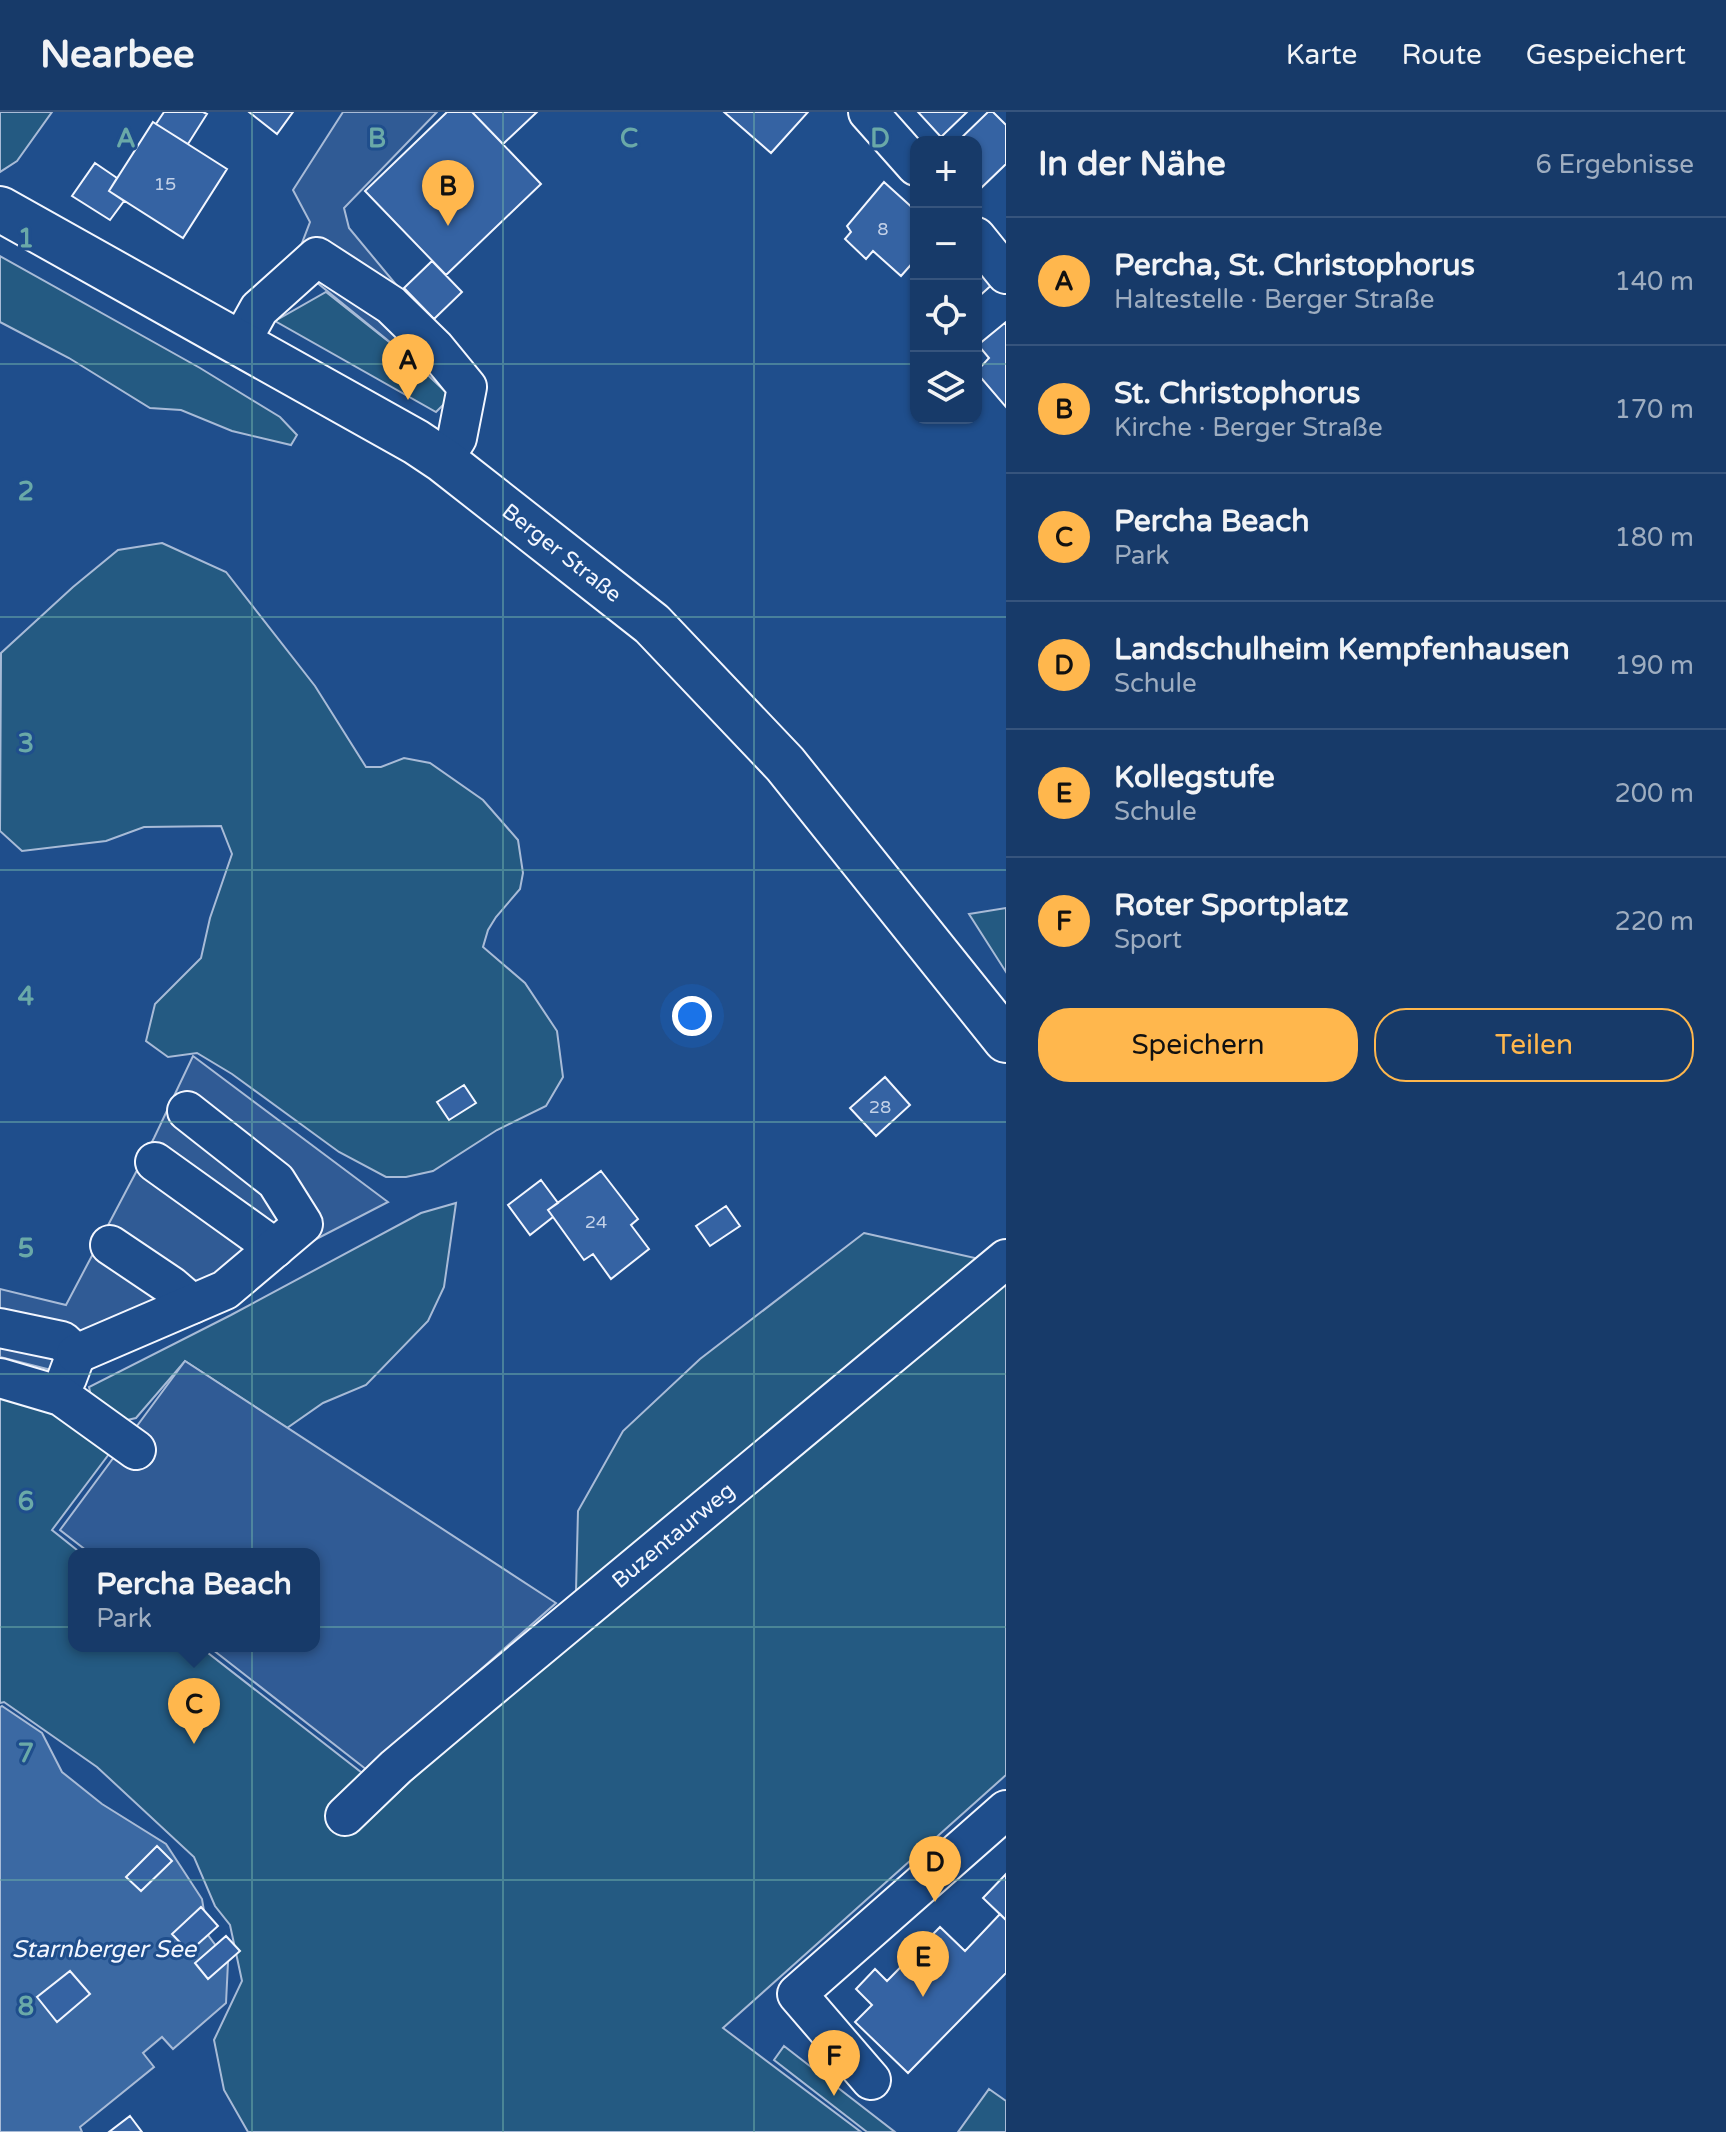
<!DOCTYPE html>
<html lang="de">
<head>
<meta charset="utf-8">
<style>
	:root { --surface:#173a69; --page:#20416f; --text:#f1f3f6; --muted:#9eadc0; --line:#36547d; --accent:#ffb74d }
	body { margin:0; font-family:"Varela Round",sans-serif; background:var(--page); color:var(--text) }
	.controls { position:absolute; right:24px; top:24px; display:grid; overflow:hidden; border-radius:16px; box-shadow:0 2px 6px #0004 }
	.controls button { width:72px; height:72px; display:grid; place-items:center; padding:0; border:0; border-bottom:2px solid var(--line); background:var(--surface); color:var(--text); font:40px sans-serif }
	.you { position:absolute; left:692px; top:904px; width:28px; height:28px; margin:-20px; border:6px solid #fff; border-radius:50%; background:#1a73e8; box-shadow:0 0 0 12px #1a73e833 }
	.badge { display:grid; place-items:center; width:52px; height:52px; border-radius:50%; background:var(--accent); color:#111; font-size:26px; font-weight:700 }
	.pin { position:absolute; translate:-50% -66px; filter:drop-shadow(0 2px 4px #0008) }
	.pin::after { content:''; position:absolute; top:42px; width:28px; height:24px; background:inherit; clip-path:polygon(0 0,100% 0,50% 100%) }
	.popup { position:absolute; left:68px; top:1436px; width:252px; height:104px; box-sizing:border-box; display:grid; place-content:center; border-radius:16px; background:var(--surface); filter:drop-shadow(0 2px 6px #0005); font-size:26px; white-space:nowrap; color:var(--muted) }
	.popup b { font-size:30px; color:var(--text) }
	.popup::after { content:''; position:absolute; left:50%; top:100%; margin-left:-16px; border:16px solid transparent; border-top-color:var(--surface) }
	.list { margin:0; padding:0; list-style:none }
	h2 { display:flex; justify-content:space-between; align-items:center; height:104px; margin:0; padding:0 32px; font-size:34px }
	h2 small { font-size:26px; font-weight:400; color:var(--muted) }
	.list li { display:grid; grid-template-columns:52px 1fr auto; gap:24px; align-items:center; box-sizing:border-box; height:128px; padding:0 32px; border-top:2px solid var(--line) }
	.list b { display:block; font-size:30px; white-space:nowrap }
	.list p { margin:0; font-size:26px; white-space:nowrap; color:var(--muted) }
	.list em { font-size:26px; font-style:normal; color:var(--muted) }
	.actions { display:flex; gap:16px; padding:24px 32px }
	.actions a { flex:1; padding:18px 0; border:2px solid var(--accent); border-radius:32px; text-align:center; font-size:28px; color:var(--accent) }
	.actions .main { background:var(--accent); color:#111 }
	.icon { flex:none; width:44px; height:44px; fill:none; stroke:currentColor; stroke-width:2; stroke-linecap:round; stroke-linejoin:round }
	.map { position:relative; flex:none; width:1006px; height:2020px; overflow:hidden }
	header { display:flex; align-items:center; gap:48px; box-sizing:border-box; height:112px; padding:0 40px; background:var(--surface); border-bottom:2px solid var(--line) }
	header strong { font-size:38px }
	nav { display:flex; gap:44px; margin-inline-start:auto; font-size:28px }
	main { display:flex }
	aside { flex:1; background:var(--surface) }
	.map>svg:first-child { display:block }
</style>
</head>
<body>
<header>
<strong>Nearbee</strong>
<nav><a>Karte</a><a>Route</a><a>Gespeichert</a></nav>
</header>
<main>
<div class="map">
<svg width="1006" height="2020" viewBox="0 0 1006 2020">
	<rect width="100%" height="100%" fill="#1f4e8c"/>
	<path fill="#245a82" stroke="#a8bbd7" stroke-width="2" d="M0 0H52L17 49 0 60Z
		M0 144 200 256 280 305 297 323 291 333 232 319 181 298 150 296 69 246 0 210Z
		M326 180 412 248 451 285 436 300 275 209Z
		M162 431 226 460 315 574 366 655H381L404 646 430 651 483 688 518 728 523 761 520 777 496 805 488 818 483 835 525 871 557 919 563 965 546 994 497 1018 433 1059 406 1065H386L339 1040 232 962 197 941 168 945 146 929 155 892 201 846 210 806 232 742 221 714 144 715 106 729 22 739 0 719 1 541 73 475 118 438Z
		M1006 796V860L969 802Z
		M456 1091 444 1175 428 1209 366 1273 323 1291 287 1316 185 1249 136 1306 109 1312 95 1303 89 1275 231 1203 421 1101Z
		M864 1121 1006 1153V1663L723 1916 861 2020H248L224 1978 214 1928 242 1869 230 1813 215 1794 194 1745 97 1655 4 1590 0 1591V1282L55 1303 109 1342 52 1418 82 1442H74V1534H199L393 1685 575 1518 578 1399 623 1319 700 1247Z
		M784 1934 895 2020H867L774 1948Z
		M989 1977 1006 1989V2020H958Z"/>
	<path fill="#305b95" stroke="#a8bbd7" stroke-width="2" d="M343 0H437L344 96 349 116 398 175 440 216 412 248 294 152 310 110 293 78Z
		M193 944 388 1090 59 1260 0 1245V1177L66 1193 154 1026Z
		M185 1249 556 1491 367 1658 208 1534H314V1442H91L60 1418Z"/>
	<path fill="#3b69a3" stroke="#a8bbd7" stroke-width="2" d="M2 1594 42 1621 62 1660 102 1692 166 1732 202 1787 208 1823 228 1850 226 1891 173 1937 162 1925 143 1941 154 1955 80 2015 82 2020H0V1595Z"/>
	<path fill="#3563a3" stroke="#f2f6ff" stroke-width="2" d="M164 0H203L207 2 188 32 156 12Z
		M249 0H293L277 22Z
		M447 0H472L541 72 446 163 365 79Z
		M472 0H537L503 32Z
		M724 0H808L771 41Z
		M918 0H967L941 25Z
		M988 0H993L1006 13V52L979 78 976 75V30H957Z
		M153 10 227 57 183 126 109 79Z
		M95 51 117 66 109 79 124 89 110 108 72 84Z
		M884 70 916 99V147L901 164 873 139 866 147 845 127 851 120 847 114Z
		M432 149 462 180 434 207 404 176Z
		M976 151 995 170 976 187Z
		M1006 210V295L976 260 989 246 978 233Z
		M885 965 910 993 876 1024 850 996Z
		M464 973 476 991 449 1008 437 990Z
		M601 1059 638 1107 631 1113 649 1137 611 1167 593 1142 584 1148 548 1098Z
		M541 1068 558 1091 548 1098 553 1105 530 1123 508 1093Z
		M726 1094 740 1114 710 1134 696 1114Z
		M157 1734 172 1749 141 1779 126 1765Z
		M1006 1762V1808L983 1786Z
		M201 1795 218 1814 189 1840 172 1822Z
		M1000 1802 1006 1808V1861L908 1961 855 1910 872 1893 856 1877 875 1857 887 1869 940 1815 965 1839Z
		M226 1824 240 1839 208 1867 195 1851Z
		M70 1859 90 1882 57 1910 37 1885Z
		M130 2004 142 2020H109Z"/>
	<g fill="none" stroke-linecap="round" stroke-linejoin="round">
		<g stroke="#f2f6ff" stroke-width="42">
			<g id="minor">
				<path d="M868 0 916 54"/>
				<path d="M976 125 1006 162"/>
				<path d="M239 233 259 197 317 145 391 193 435 236 467 275 457 326 443 348"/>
				<path d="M155 1050 275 1136"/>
				<path d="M110 1133 171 1174 192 1192"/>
				<path d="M0 1216 62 1229 76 1242 67 1266"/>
				<path d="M76 1242 225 1178 303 1112 276 1069 187 999"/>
				<path d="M0 1266 61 1284 136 1338"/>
				<path id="s1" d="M345 1704 396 1655 478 1586 1006 1147"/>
				<path d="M871 1968 797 1882 1006 1698"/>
			</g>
		</g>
		<g stroke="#f2f6ff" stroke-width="48">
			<g id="major">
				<path id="s2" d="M0 97 416 330 443 348 652 512 785 652 1006 928"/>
			</g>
		</g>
		<use href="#minor" stroke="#1f4e8c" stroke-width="38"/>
		<use href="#major" stroke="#1f4e8c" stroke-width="44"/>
	</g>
	<path fill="none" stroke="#6aa9a8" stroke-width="2" stroke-opacity="0.55" d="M252 0V2020M503 0V2020M754 0V2020M0 252H916M976 252H1006M0 505H1006M0 758H1006M0 1010H1006M0 1262H1006M0 1515H1006M0 1768H1006"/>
	<g text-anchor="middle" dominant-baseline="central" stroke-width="6" stroke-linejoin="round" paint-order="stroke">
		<g font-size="18" fill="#c3d1e8">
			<text x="165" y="72">15</text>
			<text x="883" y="117">8</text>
			<text x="880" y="995">28</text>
			<text x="596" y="1110">24</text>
		</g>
		<g font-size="22" fill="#f2f6ff" stroke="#1f4e8c">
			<text stroke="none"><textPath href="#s2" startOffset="660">Berger Straße</textPath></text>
			<text stroke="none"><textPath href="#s1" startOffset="432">Buzentaurweg</textPath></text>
		</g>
		<g font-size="24" font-style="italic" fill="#f2f6ff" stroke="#1f4e8c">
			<text x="104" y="1837">Starnberger See</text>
		</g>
	</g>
	<g font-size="26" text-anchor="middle" font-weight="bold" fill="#6aa9a8" stroke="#1f4e8c" stroke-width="6" stroke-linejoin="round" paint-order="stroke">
		<text x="126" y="35">A</text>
		<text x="377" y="35">B</text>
		<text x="629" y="35">C</text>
		<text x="880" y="35">D</text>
		<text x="26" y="135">1</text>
		<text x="26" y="388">2</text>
		<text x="26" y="640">3</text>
		<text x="26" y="893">4</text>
		<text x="26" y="1145">5</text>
		<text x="26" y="1398">6</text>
		<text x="26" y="1650">7</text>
		<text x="26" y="1903">8</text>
	</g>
</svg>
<div class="controls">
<button>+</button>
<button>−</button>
<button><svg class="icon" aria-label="locate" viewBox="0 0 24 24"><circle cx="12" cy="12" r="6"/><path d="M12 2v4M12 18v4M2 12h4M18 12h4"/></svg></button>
<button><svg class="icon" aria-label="layers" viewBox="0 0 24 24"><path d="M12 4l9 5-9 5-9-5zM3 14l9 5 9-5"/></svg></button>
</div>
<div class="you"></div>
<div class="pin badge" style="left:408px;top:288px">A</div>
<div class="pin badge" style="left:448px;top:114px">B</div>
<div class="pin badge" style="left:194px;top:1632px">C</div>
<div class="popup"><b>Percha Beach</b>Park</div>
<div class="pin badge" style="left:935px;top:1790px">D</div>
<div class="pin badge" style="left:923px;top:1885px">E</div>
<div class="pin badge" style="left:834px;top:1984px">F</div>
</div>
<aside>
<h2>In der Nähe<small>6 Ergebnisse</small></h2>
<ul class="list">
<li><span class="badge">A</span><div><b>Percha, St. Christophorus</b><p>Haltestelle · Berger Straße</p></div><em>140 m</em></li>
<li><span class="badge">B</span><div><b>St. Christophorus</b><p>Kirche · Berger Straße</p></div><em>170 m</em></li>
<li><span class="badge">C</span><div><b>Percha Beach</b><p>Park</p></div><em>180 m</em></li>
<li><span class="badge">D</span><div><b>Landschulheim Kempfenhausen</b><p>Schule</p></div><em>190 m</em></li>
<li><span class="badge">E</span><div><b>Kollegstufe</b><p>Schule</p></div><em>200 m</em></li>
<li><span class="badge">F</span><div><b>Roter Sportplatz</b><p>Sport</p></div><em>220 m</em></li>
</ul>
<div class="actions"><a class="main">Speichern</a><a>Teilen</a></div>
</aside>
</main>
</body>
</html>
